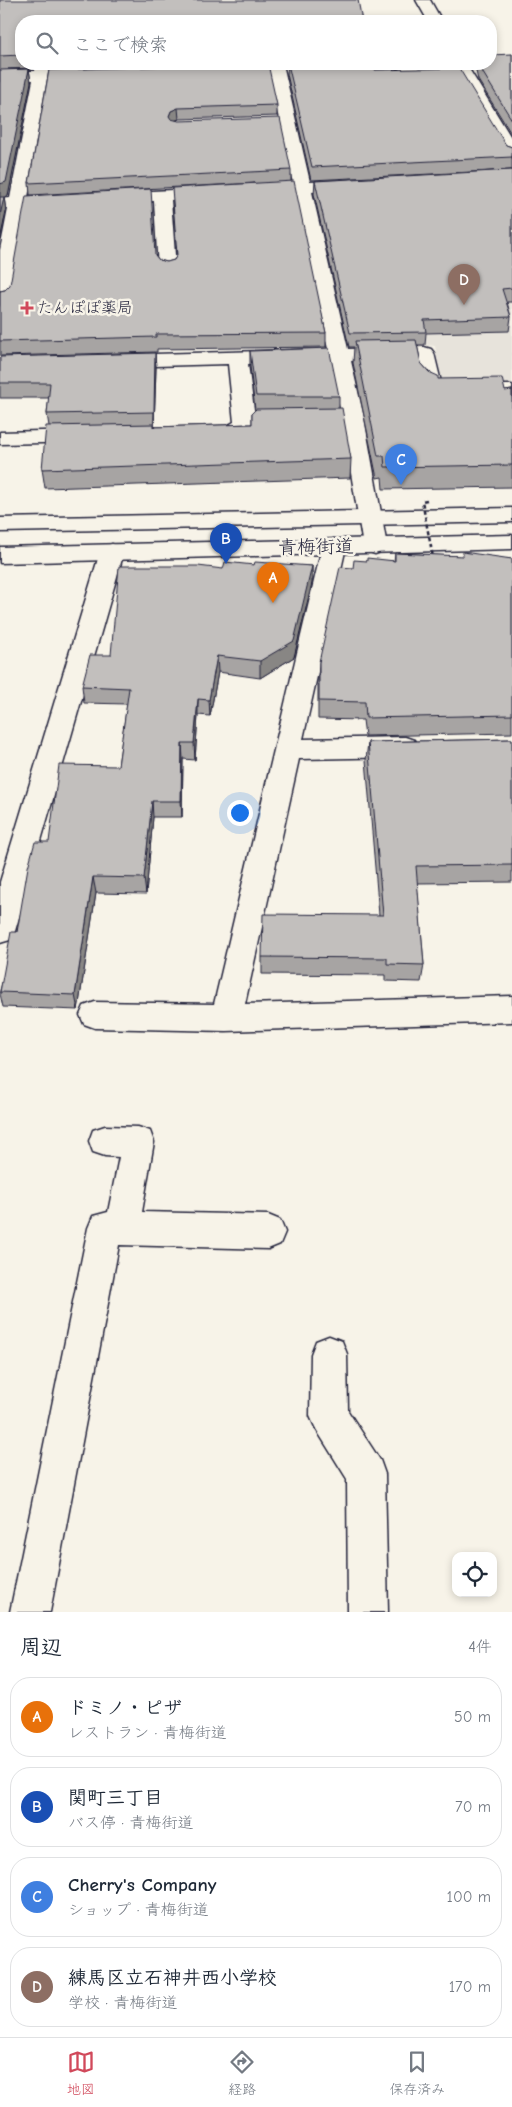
<!DOCTYPE html>
<html lang="ja">
<head>
<meta charset="utf-8">
<style>
	:root { --surface:#fff; --page:#f6f6f7; --text:#1f2937; --muted:#747a83; --line:#e0e1e3; --accent:#d1495b }
	body { margin:0; font-family:"Comic Neue","Klee One",sans-serif; background:var(--page); color:var(--text) }
	.controls { position:absolute; right:15px; bottom:15px; display:grid; overflow:hidden; border-radius:10px; box-shadow:0 2px 8px #0003 }
	.controls button { width:45px; height:45px; display:grid; place-items:center; padding:0; border:0; border-bottom:1px solid var(--line); background:var(--surface); color:var(--text); font:25px sans-serif }
	.you { position:absolute; left:239px; top:812px; width:18px; height:18px; margin:-12px; border:4px solid #fff; border-radius:50%; background:#1a73e8; box-shadow:0 0 0 8px #1a73e833 }
	.badge { display:grid; place-items:center; width:32px; height:32px; border-radius:50%; background:var(--accent); color:#fff; font-size:16px; font-weight:700 }
	.pin { position:absolute; translate:-50% -41px; filter:drop-shadow(0 1px 2px #0008) }
	.pin::after { content:''; position:absolute; top:26px; width:18px; height:15px; background:inherit; clip-path:polygon(0 0,100% 0,50% 100%) }
	.list { margin:0; padding:0; list-style:none }
	h2 { display:flex; justify-content:space-between; align-items:center; height:65px; margin:0; padding:0 20px; font-size:21px }
	h2 small { font-size:16px; font-weight:400; color:var(--muted) }
	.list li { display:grid; grid-template-columns:32px 1fr auto; gap:15px; align-items:center; box-sizing:border-box; height:80px; margin:0 10px 10px; padding:0 10px; border:1px solid var(--line); border-radius:20px }
	.list b { display:block; font-size:19px; white-space:nowrap }
	.list p { margin:0; font-size:16px; white-space:nowrap; color:var(--muted) }
	.list em { font-size:16px; font-style:normal; color:var(--muted) }
	.icon { flex:none; width:28px; height:28px; fill:none; stroke:currentColor; stroke-width:2; stroke-linecap:round; stroke-linejoin:round }
	.map { position:relative; flex:none; width:512px; height:1612px; overflow:hidden }
	.search { position:absolute; background:var(--surface); box-shadow:0 2px 8px #0003; left:15px; right:15px; top:15px; height:55px; display:flex; align-items:center; gap:12px; box-sizing:border-box; padding:0 18px; border-radius:20px; color:var(--muted); font-size:19px }
	.sheet { height:425px; background:var(--surface) }
	nav { display:flex; justify-content:space-around; align-items:center; box-sizing:border-box; height:70px; border-top:1px solid var(--line); background:var(--surface); font-size:14px; color:var(--muted) }
	nav a { display:grid; justify-items:center; gap:2px }
	nav .on { color:var(--accent) }
	.map>svg:first-child { display:block }
</style>
</head>
<body>
<div class="map">
<svg width="512" height="1612" viewBox="0 0 512 1612">
	<rect width="100%" height="100%" fill="#f7f3e8"/>
	<filter id="ink" filterUnits="userSpaceOnUse"><feTurbulence type="fractalNoise" baseFrequency=".02" numOctaves="2"/><feDisplacementMap in="SourceGraphic" scale="10" xChannelSelector="R" yChannelSelector="G"/><feConvolveMatrix kernelMatrix="1 2 1 2 8 2 1 2 1" color-interpolation-filters="sRGB"/></filter>
	<g filter="url(#ink)">
		<path fill="#e7e3db" d="M512 242V383H446L441 379 435 346 425 345 404 249Z"/>
		<g fill="none" stroke-linecap="round" stroke-linejoin="round">
			<g stroke="#22223b" stroke-width="3">
				<path id="minor" d="M416 0H430L442 21H428Z
					M36 64H52L51 70 85 69 90 71 93 74 90 77 85 79 49 80 28 197 61 196 67 197 70 201 67 205 26 208 10 299 7 303 0 305V250L8 209H0V199L10 198 33 80 0 81V71H35Z
					M267 64H283L310 182 351 180 357 181 360 185 357 189 351 190 312 192 348 349 424 347 431 349 434 353 441 382 445 385H512V397H441C418 392 419 379 415 359L351 361 364 418 387 546 383 551 375 554 367 551 363 546 342 418 330 361 248 364 256 425C245 441 220 442 203 438L200 433 203 428 225 427 234 422 228 364 119 367 112 365 109 361 112 357 119 355 328 349 295 193 259 195 253 194 250 190 253 186 293 183Z
					M332 64H402L399 67 394 69 338 71 333 69 330 66Z
					M450 64H466L512 139V158L506 157 504 153Z
					M211 188 217 189 220 193 217 197 171 200 176 269 174 273 167 275 160 273 158 269 154 201 114 203 108 202 105 198 108 194 114 193Z
					M83 430 91 431 94 436 91 441 83 442 0 444V432Z
					M334 539 342 542 346 547 303 739 405 737 414 740 418 747 414 754 405 757 299 759 245 1004 512 996V1022L226 1031 95 1028 84 1024 80 1015 84 1006 95 1002 214 1004 322 547 326 542Z
					M112 544 120 547 124 552 15 931 10 940 0 943V882L100 552 104 547Z
					M105 1126 138 1127 150 1131 154 1142 142 1212 268 1215 280 1220 285 1232 280 1244 268 1249 119 1245 50 1612H10L88 1228 93 1216 108 1212 119 1157 105 1156 93 1152 89 1141 93 1130Z
					M329 1336 342 1341 347 1354 348 1411 380 1460 385 1474 388 1612H348L347 1479 316 1429 310 1416 311 1354 316 1341Z"/>
			</g>
			<g stroke="#22223b" stroke-width="3">
				<path id="major" d="M512 508V522L0 532V518Z
					M512 535V549L0 563V547Z"/>
			</g>
			<use href="#minor" fill="#f7f3e8" fill-rule="evenodd"/>
			<use href="#major" fill="#f7f3e8" fill-rule="evenodd"/>
			<path stroke="#22223b" stroke-width="2.5" stroke-dasharray="4 3" stroke-linecap="butt" d="M427 500 422 501 433 557"/>
		</g>
		<path fill="#a7a4a3" stroke="#22223b" d="M0 0 21 21V64H35L33 68 8 69H29L31 82 8 196 4 197 6 211 0 240Z
			M512 54V135L478 80 475 67V64H491Z
			M52 64H196L53 68Z
			M288 64H374L375 70 506 145 512 147V170L311 180 287 74Z
			M49 70 277 105V116L179 119 176 120 291 170V181L326 333V347L157 349V352L0 356V291L155 255 159 260 167 262 174 260 177 255 173 202 255 183 30 195 29 183Z
			M512 170V302H507L511 317 509 331 426 333 425 345H417L421 363 429 372 438 379 505 391 512 390V487L383 489 382 477 377 478 353 363 354 347H349L314 194 315 181Z
			M250 351 339 396V408L351 459 350 478 45 488 42 469 49 426 47 414 49 398H0V357L155 353 156 368 154 427H153L252 424V413L255 410 250 366Z
			M395 553 512 559V733L365 736 363 720 318 719V680L319 662 353 568 367 561H394Z
			M254 565 312 566V583L294 657 260 678 218 672 210 716 198 715 195 760 183 759 182 817H153L146 894 96 893 78 1010 3 1007 0 994V990L17 932 49 842 118 766 127 704 84 703 82 686 111 655 223 569Z
			M512 739V882L417 883 424 965 421 982 385 981V975L262 974V957L379 915 366 760 368 742Z"/>
		<path fill="#888684" stroke="#22223b" d="M29 69 31 82 8 196 4 197 6 211 0 240V184Z
			M178 108 179 119 171 122 169 116 171 111Z
			M155 353 156 368 154 427V412Z
			M312 566V583L294 657 260 678V661Z
			M217 656 218 672 210 716 209 700Z
			M198 699V715L195 760 194 743Z
			M182 743 183 759 182 817 181 801Z
			M152 801 153 817 146 894 144 878Z
			M93 877 96 893 78 1010 75 995Z"/>
		<path fill="#c2bfbd" stroke="#22223b" d="M0 0H358L362 21H21V55L0 56Z
			M512 54V120L480 68 479 64H491V55Z
			M237 64H268L277 105 178 108 171 111 169 116 171 119 179 121 280 118 291 170 29 183 49 70Z
			M288 64H374L375 70 459 68 506 145 512 147V157L312 167Z
			M29 69 6 182 0 184V70Z
			M512 170V288L502 289 511 317 424 320 426 332 350 333 315 181Z
			M294 181 326 333 156 334V337L0 341V291L5 290 10 285 26 196 151 189 155 255 159 260 167 262 174 260 177 255 172 188Z
			M0 197H4L0 216Z
			M416 340 421 363 429 372 438 376V379L502 378 505 391 512 390V465L385 467 384 456H378L355 341Z
			M329 348 339 396H256L250 351Z
			M155 353 154 412 47 414 50 383H0V357Z
			M342 408 351 459 42 469 46 426 153 424V427L252 424V413L256 409Z
			M463 552 512 559V715L366 718 365 702 319 701V662L340 567 353 568 354 560 367 561V558L395 561V553L463 556Z
			M225 562 254 565 255 562 312 566 294 641 260 661 217 656 209 700 198 699 194 743H182L181 801H152L144 878 93 877 75 995 0 992 11 932H17L28 867 35 842H49L59 765 118 766 129 688 82 686 90 655H111L119 566H198L223 569Z
			M512 739V865L416 866 424 965 387 964V958L262 957 263 914 383 915 368 742Z"/>
	</g>
	<path fill="#d1495b" stroke="#f7f3e8" stroke-width="2" d="M24.5 300.5h5v5h5v5h-5v5h-5v-5h-5v-5h5z"/>
	<g text-anchor="middle" dominant-baseline="central" stroke-width="5" stroke-linejoin="round" paint-order="stroke">
		<g font-size="16" fill="#22223b" stroke="#f7f3e8" text-anchor="start">
			<text x="37" y="308">たんぽぽ薬局</text>
		</g>
		<g font-size="19" fill="#22223b" stroke="#f7f3e8">
			<text transform="translate(316 547) rotate(-1)">青梅街道</text>
		</g>
	</g>
</svg>
<div class="controls">
<button><svg class="icon" aria-label="locate" viewBox="0 0 24 24"><circle cx="12" cy="12" r="6"/><path d="M12 2v4M12 18v4M2 12h4M18 12h4"/></svg></button>
</div>
<div class="you"></div>
<div class="pin badge" style="left:273px;top:603px;background:#e8710a">A</div>
<div class="pin badge" style="left:226px;top:564px;background:#1a4fb4">B</div>
<div class="pin badge" style="left:401px;top:485px;background:#3f7fe0">C</div>
<div class="pin badge" style="left:464px;top:305px;background:#8d6e63">D</div>
<div class="search"><svg class="icon" aria-label="search" viewBox="0 0 24 24"><circle cx="10" cy="10" r="6"/><path d="M15 15l6 6"/></svg>ここで検索</div>
</div>
<section class="sheet">
<h2>周辺<small>4件</small></h2>
<ul class="list">
<li><span class="badge" style="background:#e8710a">A</span><div><b>ドミノ・ピザ</b><p>レストラン · 青梅街道</p></div><em>50 m</em></li>
<li><span class="badge" style="background:#1a4fb4">B</span><div><b>関町三丁目</b><p>バス停 · 青梅街道</p></div><em>70 m</em></li>
<li><span class="badge" style="background:#3f7fe0">C</span><div><b>Cherry's Company</b><p>ショップ · 青梅街道</p></div><em>100 m</em></li>
<li><span class="badge" style="background:#8d6e63">D</span><div><b>練馬区立石神井西小学校</b><p>学校 · 青梅街道</p></div><em>170 m</em></li>
</ul>
</section>
<nav>
<a class="on"><svg class="icon" aria-label="map" viewBox="0 0 24 24"><path d="M3 6l6-2 6 2 6-2v14l-6 2-6-2-6 2zM9 4v14M15 6v14"/></svg>地図</a>
<a><svg class="icon" aria-label="directions" viewBox="0 0 24 24"><path d="M12 3l9 9-9 9-9-9zM9 14v-3h6M13 9l2 2-2 2"/></svg>経路</a>
<a><svg class="icon" aria-label="saved" viewBox="0 0 24 24"><path d="M7 4h10v16l-5-4-5 4z"/></svg>保存済み</a>
</nav>
</body>
</html>
